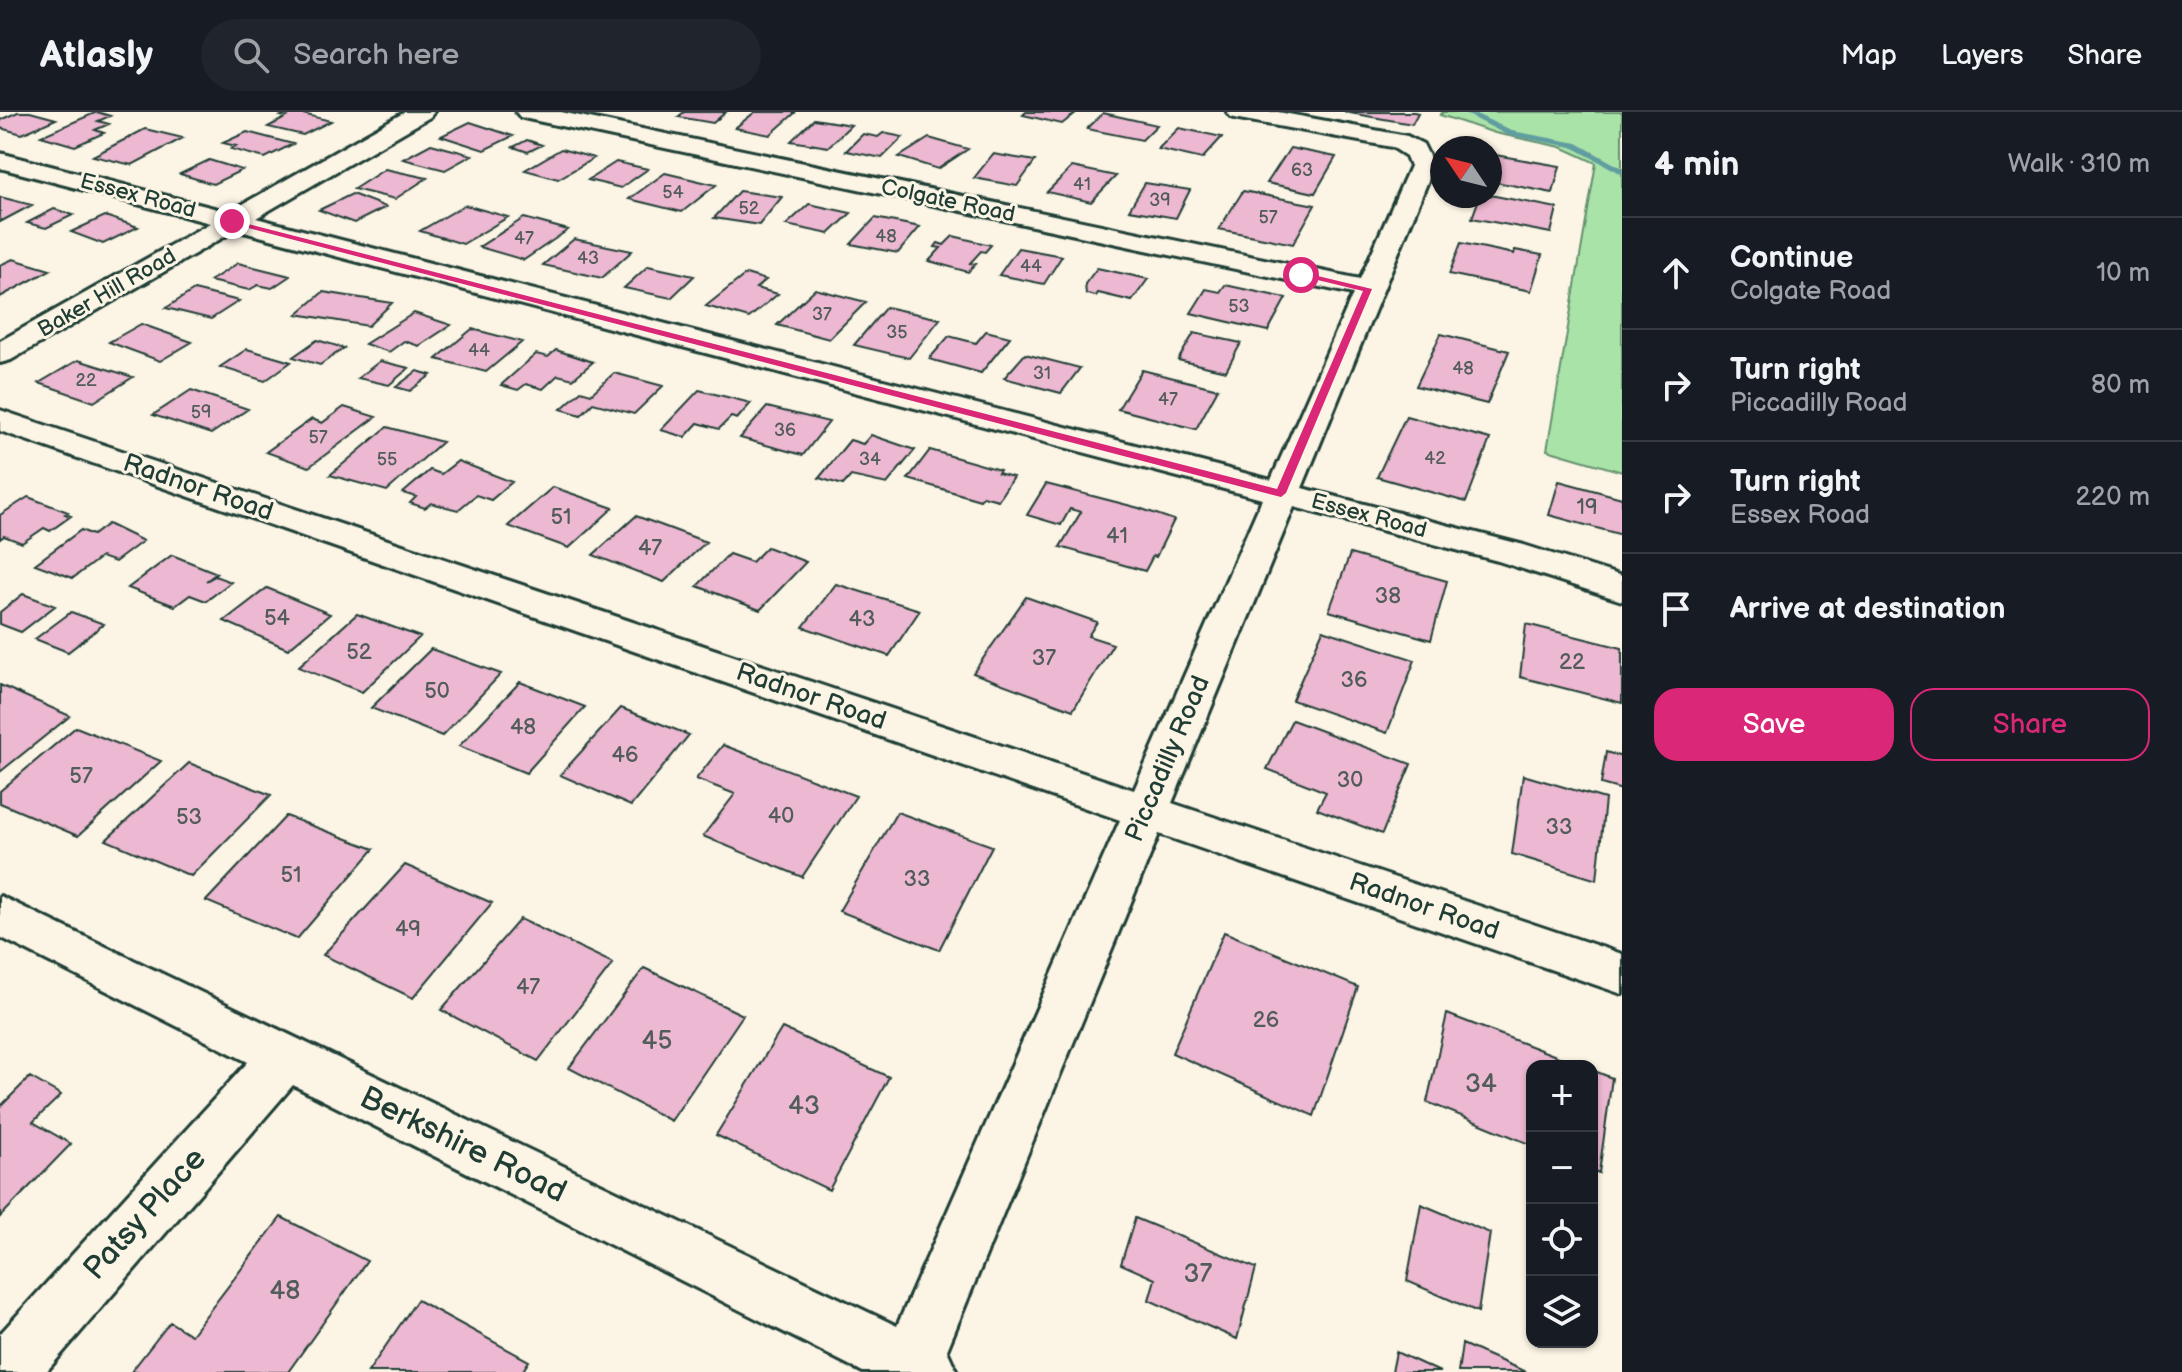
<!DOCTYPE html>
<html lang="en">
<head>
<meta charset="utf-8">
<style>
	:root { --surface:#171b24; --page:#20242c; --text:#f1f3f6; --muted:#9ea1a6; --line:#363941; --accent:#db2777 }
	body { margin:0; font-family:"Balsamiq Sans",sans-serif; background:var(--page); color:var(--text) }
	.controls { position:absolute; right:24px; bottom:24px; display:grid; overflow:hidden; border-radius:16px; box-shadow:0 2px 6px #0004 }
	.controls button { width:72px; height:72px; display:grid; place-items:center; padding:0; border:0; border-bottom:2px solid var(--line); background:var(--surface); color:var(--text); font:40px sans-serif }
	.compass { position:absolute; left:1430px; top:24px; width:72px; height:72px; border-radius:50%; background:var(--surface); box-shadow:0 2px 6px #0004; rotate:305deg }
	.stop { position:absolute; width:24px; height:24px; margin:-18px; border:6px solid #db2777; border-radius:50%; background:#fff }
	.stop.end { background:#db2777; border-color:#fff; box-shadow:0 2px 8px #0008 }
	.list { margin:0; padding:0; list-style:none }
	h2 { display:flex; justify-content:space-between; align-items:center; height:104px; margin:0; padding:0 32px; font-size:34px }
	h2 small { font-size:26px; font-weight:400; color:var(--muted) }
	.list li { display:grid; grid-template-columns:52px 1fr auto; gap:24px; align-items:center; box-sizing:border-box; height:112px; padding:0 32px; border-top:2px solid var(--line) }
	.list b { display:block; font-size:30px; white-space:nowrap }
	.list p { margin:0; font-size:26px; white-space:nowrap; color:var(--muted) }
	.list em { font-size:26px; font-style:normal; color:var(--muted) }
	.actions { display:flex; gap:16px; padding:24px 32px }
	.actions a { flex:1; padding:18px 0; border:2px solid var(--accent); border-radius:24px; text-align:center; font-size:28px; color:var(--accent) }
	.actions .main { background:var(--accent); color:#fff }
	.icon { flex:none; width:44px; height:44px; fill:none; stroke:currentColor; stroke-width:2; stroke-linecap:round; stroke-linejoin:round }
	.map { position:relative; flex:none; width:1622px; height:1260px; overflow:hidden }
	header { display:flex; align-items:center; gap:48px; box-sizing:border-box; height:112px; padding:0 40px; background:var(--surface); border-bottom:2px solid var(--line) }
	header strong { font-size:38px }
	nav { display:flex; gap:44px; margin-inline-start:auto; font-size:28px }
	.search { width:560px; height:72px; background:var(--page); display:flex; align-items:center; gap:20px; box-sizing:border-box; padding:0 28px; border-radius:44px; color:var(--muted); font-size:30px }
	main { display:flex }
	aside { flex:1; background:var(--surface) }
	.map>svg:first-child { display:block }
</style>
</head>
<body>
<header>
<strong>Atlasly</strong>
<div class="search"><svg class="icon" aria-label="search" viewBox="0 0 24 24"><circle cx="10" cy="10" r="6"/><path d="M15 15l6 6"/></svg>Search here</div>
<nav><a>Map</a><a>Layers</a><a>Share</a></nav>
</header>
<main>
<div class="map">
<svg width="1622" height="1260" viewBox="0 0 1622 1260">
	<rect width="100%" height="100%" fill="#fcf5e5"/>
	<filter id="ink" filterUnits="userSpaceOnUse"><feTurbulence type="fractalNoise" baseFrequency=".0125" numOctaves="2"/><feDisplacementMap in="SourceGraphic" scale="16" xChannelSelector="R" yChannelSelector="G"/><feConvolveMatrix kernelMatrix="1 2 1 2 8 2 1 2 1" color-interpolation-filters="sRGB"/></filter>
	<g filter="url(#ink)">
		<path fill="#aae3a7" stroke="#64906e" stroke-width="2" d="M1443 0H1622V360L1547 338 1596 51 1561 35 1495 21 1440 3Z"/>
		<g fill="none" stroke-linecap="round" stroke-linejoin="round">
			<path fill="#619da1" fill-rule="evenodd" d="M1462 0H1472L1512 19 1577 31 1622 56V62L1572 35 1507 23Z"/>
		</g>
		<path fill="#edb8d1" stroke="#1f3d34" stroke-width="2" d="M18 0H30L56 7 22 22 0 16V8Z
			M97 0 110 4 98 9 109 12 95 18 104 21 75 34 41 24Z
			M289 0H295L331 9 303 23 268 15 287 5 281 4Z
			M684 0H726L713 11 678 5Z
			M755 0H792L795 1 770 23 735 16Z
			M1026 0H1077L1062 12 1023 3Z
			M1344 0H1414L1418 1 1412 12Z
			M1103 1 1157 13 1142 28 1087 17Z
			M814 7 851 13 828 35 791 29Z
			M470 10 513 24 484 38 441 24Z
			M1179 16 1222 25 1202 47 1158 37Z
			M145 17 183 26 132 53 93 44Z
			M247 20 293 32 265 46 231 37 236 34 223 31Z
			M883 21 903 25 882 46 846 39 863 22 878 25Z
			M929 26 968 37 938 57 899 45Z
			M527 28 542 33 528 40 513 35Z
			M431 32 472 43 445 58 403 47Z
			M1290 36 1336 45 1315 81 1267 71Z
			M561 37 594 46 558 67 525 58Z
			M993 42 1035 49 1017 74 974 66Z
			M1495 43 1560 54 1553 81 1490 69Z
			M209 48 242 58 213 72 180 62Z
			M616 50 648 57 621 76 588 68Z
			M1072 55 1116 64 1091 90 1047 80Z
			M385 57 427 66 395 87 354 77Z
			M665 61 716 73 682 100 629 87Z
			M1145 71 1190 78 1176 106 1129 98Z
			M739 79 782 85 759 113 714 106Z
			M1243 79 1315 93 1293 132 1219 117Z
			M352 82 386 95 354 111 319 98Z
			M1490 83 1557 96 1551 121 1472 106 1480 84Z
			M0 85 32 93 0 110Z
			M809 92 851 101 829 122 786 113Z
			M465 93 508 105 463 132 420 119Z
			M54 97 73 103 46 116 27 111Z
			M105 104 138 115 103 132 71 120Z
			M524 106 568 118 524 148 479 135Z
			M875 106 920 115 898 141 851 132Z
			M953 124 991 133 985 140 981 139 970 151 976 152 968 160 929 149 941 136 935 135 938 131 944 133Z
			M574 127 632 139 602 166 543 153Z
			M1461 131 1514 142 1515 138 1542 143 1531 179 1449 162Z
			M1018 136 1062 144 1044 172 999 163Z
			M13 147 50 158 0 185V153Z
			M238 151 290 164 272 176 258 173 249 178 210 169Z
			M648 154 694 164 671 186 624 176Z
			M1097 156 1148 167 1132 189 1098 181 1096 184 1086 182 1085 172Z
			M746 162 766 168 756 176 778 182 749 206 706 194Z
			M1225 173 1286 186 1268 219 1191 201 1206 177 1220 180Z
			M815 177 866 190 829 227 777 213Z
			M194 178 239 189 211 207 166 196Z
			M323 180 392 191 368 214 297 202Z
			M886 195 940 207 909 246 854 233Z
			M414 201 451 213 419 234 404 229 389 240 365 232Z
			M141 212 192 230 160 249 109 230Z
			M472 217 522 230 486 260 436 247Z
			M986 219 1010 225 981 261 929 247 949 224 976 231Z
			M1194 221 1241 231 1226 259 1178 248Z
			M1441 222 1509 239 1487 292 1416 274Z
			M317 228 344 236 320 253 293 245Z
			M247 237 291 250 265 269 220 255Z
			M556 238 593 250 573 267 558 263 543 277 526 272 518 278 501 273 536 242 548 245Z
			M1025 242 1080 256 1061 281 1004 266Z
			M78 248 133 265 94 290 39 271Z
			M380 249 409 256 389 273 358 266Z
			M1142 258 1218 277 1196 317 1118 297Z
			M417 259 431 263 410 279 396 275Z
			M614 261 663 274 634 302 593 291 581 303 561 297 581 279 591 282Z
			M191 278 248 297 211 322 153 303Z
			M699 278 751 291 737 307 731 305 719 317 698 311 685 325 661 318Z
			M344 295 376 305 309 355 266 340 312 307 322 311Z
			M767 295 829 310 803 343 740 326Z
			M1406 304 1490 327 1466 390 1377 365Z
			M387 315 442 330 387 379 330 363Z
			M871 323 915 338 887 372 851 364 843 373 819 366 850 328 863 332Z
			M930 338 1000 358 998 361 1013 365 998 388 983 384 980 388 908 367Z
			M458 349 512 370 491 388 476 383 458 398 431 391 425 396 410 391 416 385 403 381 430 358 441 362Z
			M1559 369 1622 386V423L1549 403Z
			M1046 372 1139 396 1174 408 1156 445 1153 444 1145 459 1060 435 1081 400 1070 397 1061 413 1027 403Z
			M553 375 613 396 569 436 508 414Z
			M28 385 68 400 65 402 71 404 50 419 44 416 22 431 4 424 0 427V403Z
			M636 404 706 430 664 470 593 443Z
			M108 412 143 429 115 450 101 445 73 466 35 452 81 418 93 423Z
			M767 435 806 450 760 498 697 474 729 442 752 450Z
			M1350 442 1447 469 1431 528 1329 499Z
			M172 443 217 461 206 469 215 464 231 470 206 489 190 483 175 494 128 476Z
			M836 472 920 498 889 544 803 515Z
			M267 476 330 502 288 537 224 509Z
			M23 482 55 494 21 520 0 512V500Z
			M1026 485 1097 510 1088 524 1113 532 1073 598 973 561Z
			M71 500 104 512 68 540 35 527Z
			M357 502 420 525 362 580 298 555Z
			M1526 512 1622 536V591L1520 565Z
			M1323 518 1415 548 1387 621 1292 588Z
			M431 537 501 562 442 624 371 596Z
			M520 570 585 595 526 661 459 634Z
			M0 573 70 604 0 660Z
			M621 596 689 623 631 694 560 663Z
			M1292 608 1411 652 1382 722 1317 697 1326 680 1267 657Z
			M76 615 161 649 78 724 0 691V679Z
			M723 633 856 684 802 765 703 724 735 682 696 667Z
			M1606 640 1622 645V678L1601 672Z
			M189 651 271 683 191 764 106 728Z
			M1523 663 1605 687 1597 768 1512 742Z
			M897 700 992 734 939 838 839 799Z
			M286 704 374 737 297 827 206 789Z
			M405 753 492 791 413 886 323 843Z
			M520 807 613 851 538 949 441 898Z
			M1224 820 1358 875 1314 1004 1172 941Z
			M644 856 743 903 671 1009 569 956Z
			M1447 902 1582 954H1532V1033L1427 990Z
			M782 916 889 965 829 1078 716 1023Z
			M1592 958 1612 966 1599 1061 1592 1058Z
			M30 965 61 983 33 1010 71 1032 0 1105V995Z
			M1421 1092 1490 1121 1478 1200 1407 1169Z
			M281 1105 367 1149 288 1260H131L170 1210 191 1223Z
			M1135 1106 1256 1156 1237 1227 1149 1188 1155 1167 1121 1152Z
			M417 1188 529 1249 522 1260H368Z
			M1462 1232 1526 1260H1458Z
			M1396 1240 1440 1260H1392Z"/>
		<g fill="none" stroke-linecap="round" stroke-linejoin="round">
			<g stroke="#1f3d34" stroke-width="6">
				<path id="minor" d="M405 0H434L430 5 256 106 1271 368 1353 182 528 7 520 5 516 0H561L1360 167 1410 54 1406 44 1392 35 1239 7 1231 5 1227 0H1278L1407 24 1423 32 1434 54 1302 376 1524 433 1622 464V489L1498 449 1294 395 1172 691 1622 842V882L1159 722 947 1238 957 1260H863L293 973 46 1260H0V1222L248 950 0 825V784L897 1214 1120 708 0 319V298L1134 678 1262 387 236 118 11 248 0 251V229L210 111 0 56V41L229 100Z"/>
			</g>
			<use href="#minor" fill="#fcf5e5" fill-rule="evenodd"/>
		</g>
	</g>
	<path fill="#db2777" d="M229 107 1277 377 1363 179 1297 163 1301 160 1372 177 1286 381 1281 385 229 111Z"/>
	<g text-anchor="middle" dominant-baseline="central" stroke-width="6" stroke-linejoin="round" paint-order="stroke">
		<g font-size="18" fill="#525c5b">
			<text x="1302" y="58">63</text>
			<text x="1082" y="72">41</text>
			<text x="673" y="80">54</text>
			<text x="1160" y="88">39</text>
			<text x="749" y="96">52</text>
			<text x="1268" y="105">57</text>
			<text x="886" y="124">48</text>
			<text x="524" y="126">47</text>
			<text x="588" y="146">43</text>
			<text x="1031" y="154">44</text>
			<text x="1239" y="194">53</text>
			<text x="822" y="202">37</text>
			<text x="897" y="220">35</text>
			<text x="479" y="238">44</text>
			<text x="1463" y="256">48</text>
			<text x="1042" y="261">31</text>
			<text x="86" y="268">22</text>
			<text x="1168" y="287">47</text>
			<text x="201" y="300">59</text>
			<text x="785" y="318">36</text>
			<text x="318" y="325">57</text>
			<text x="1435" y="346">42</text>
			<text x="387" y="347">55</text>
			<text x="870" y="347">34</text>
		</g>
		<g font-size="22" fill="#1f3d34" stroke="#fcf5e5">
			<text transform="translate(138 84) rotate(15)">Essex Road</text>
			<text transform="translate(948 89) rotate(12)">Colgate Road</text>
			<text transform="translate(107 181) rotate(-30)">Baker Hill Road</text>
			<text transform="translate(1369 404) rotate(15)">Essex Road</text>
		</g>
		<g font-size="22" fill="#525c5b">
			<text x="1587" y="395">19</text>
			<text x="561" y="405">51</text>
			<text x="1117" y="424">41</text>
			<text x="650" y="436">47</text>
			<text x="1388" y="484">38</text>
			<text x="277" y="506">54</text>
			<text x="862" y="507">43</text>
			<text x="359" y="540">52</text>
			<text x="1044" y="546">37</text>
			<text x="1572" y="550">22</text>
			<text x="1354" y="568">36</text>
			<text x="437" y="579">50</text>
			<text x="523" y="615">48</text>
			<text x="625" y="643">46</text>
			<text x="81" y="664">57</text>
			<text x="1350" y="668">30</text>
			<text x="781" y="704">40</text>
			<text x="189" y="705">53</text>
			<text x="1559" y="715">33</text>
			<text x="291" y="763">51</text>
			<text x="917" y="767">33</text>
			<text x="408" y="817">49</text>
			<text x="528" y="875">47</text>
			<text x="1266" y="908">26</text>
		</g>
		<g font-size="26" fill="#1f3d34" stroke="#fcf5e5">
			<text transform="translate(198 376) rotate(19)">Radnor Road</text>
			<text transform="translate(811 585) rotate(19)">Radnor Road</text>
			<text transform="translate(1168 647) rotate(-67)">Piccadilly Road</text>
			<text transform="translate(1424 795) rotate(19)">Radnor Road</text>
		</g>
		<g font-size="26" fill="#525c5b">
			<text x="657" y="929">45</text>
			<text x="1481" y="972">34</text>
			<text x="804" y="994">43</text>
			<text x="1198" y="1162">37</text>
			<text x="285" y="1179">48</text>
		</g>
		<g font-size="32" fill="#1f3d34" stroke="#fcf5e5">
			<text transform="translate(463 1033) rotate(26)">Berkshire Road</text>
			<text transform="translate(145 1102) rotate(-48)">Patsy Place</text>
		</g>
	</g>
</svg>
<div class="controls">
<button>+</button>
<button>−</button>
<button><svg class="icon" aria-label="locate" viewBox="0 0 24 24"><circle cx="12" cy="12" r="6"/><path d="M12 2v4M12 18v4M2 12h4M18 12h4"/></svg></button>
<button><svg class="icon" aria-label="layers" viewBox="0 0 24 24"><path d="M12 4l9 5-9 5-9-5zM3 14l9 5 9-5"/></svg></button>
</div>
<svg class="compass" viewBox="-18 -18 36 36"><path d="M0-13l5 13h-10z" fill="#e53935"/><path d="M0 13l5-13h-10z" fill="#9ea1a6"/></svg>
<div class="stop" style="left:1301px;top:163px"></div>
<div class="stop end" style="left:232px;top:109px"></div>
</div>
<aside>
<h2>4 min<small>Walk · 310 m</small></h2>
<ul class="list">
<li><svg class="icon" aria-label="ahead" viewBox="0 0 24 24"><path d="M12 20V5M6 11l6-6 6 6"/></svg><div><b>Continue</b><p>Colgate Road</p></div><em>10 m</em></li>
<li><svg class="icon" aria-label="right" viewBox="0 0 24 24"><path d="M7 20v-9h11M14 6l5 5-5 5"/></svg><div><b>Turn right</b><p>Piccadilly Road</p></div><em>80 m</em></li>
<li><svg class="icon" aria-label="right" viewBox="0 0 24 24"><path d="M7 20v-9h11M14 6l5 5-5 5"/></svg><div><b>Turn right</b><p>Essex Road</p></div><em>220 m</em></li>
<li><svg class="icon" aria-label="arrive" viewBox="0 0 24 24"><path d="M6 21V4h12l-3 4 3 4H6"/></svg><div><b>Arrive at destination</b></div></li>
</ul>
<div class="actions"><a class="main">Save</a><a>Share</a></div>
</aside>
</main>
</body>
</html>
